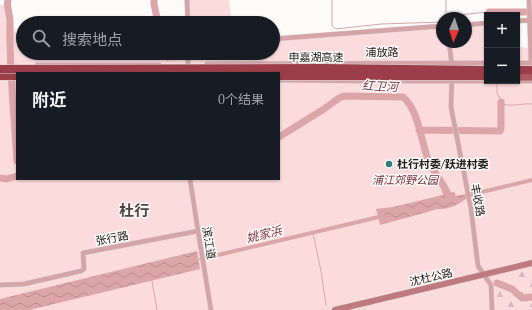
<!DOCTYPE html>
<html lang="zh">
<head>
<meta charset="utf-8">
<style>
	:root { --surface:#171b24; --page:#20242c; --text:#f1f3f6; --muted:#9ea1a6; --line:#363941 }
	body { margin:0; font-family:"PT Serif","Noto Sans SC",serif; background:var(--page); color:var(--text) }
	.controls { position:absolute; right:12px; top:12px; display:grid; overflow:hidden; border-radius:0px; box-shadow:0 1px 3px #0004 }
	.controls button { width:36px; height:36px; display:grid; place-items:center; padding:0; border:0; border-bottom:1px solid var(--line); background:var(--surface); color:var(--text); font:20px sans-serif }
	.compass { position:absolute; left:436px; top:12px; width:36px; height:36px; border-radius:50%; background:var(--surface); box-shadow:0 1px 3px #0004; rotate:183deg }
	.list { margin:0; padding:0; list-style:none }
	h2 { display:flex; justify-content:space-between; align-items:center; height:52px; margin:0; padding:0 16px; font-size:17px }
	h2 small { font-size:13px; font-weight:400; color:var(--muted) }
	.icon { flex:none; width:22px; height:22px; fill:none; stroke:currentColor; stroke-width:2; stroke-linecap:round; stroke-linejoin:round }
	.map { position:relative; flex:none; width:532px; height:310px; overflow:hidden }
	.search { position:absolute; background:var(--surface); box-shadow:0 1px 3px #0004; left:16px; top:16px; width:264px; height:44px; display:flex; align-items:center; gap:10px; box-sizing:border-box; padding:0 14px; border-radius:22px; color:var(--muted); font-size:15px }
	.panel { position:absolute; background:var(--surface); box-shadow:0 1px 3px #0004; left:16px; top:72px; width:264px; height:108px; border-radius:0px }
	.map>svg:first-child { display:block }
</style>
</head>
<body>
<div class="map">
<svg width="532" height="310" viewBox="0 0 532 310">
	<defs>
		<pattern id="forest-firs" width="22" height="20" patternUnits="userSpaceOnUse"><rect width="22" height="20" fill="#fbdbdc"/><path d="M5 1l3.5 6h-7zM16 11l3.5 6h-7z" fill="#d7bbbc"/></pattern>
		<pattern id="water-waves" width="16" height="10" patternUnits="userSpaceOnUse"><rect width="16" height="10" fill="#dca5a8"/><path d="M0 5q4-4 8 0t8 0" fill="none" stroke="#bc8d90"/></pattern>
	</defs>
	<rect width="100%" height="100%" fill="#fdfafa"/>
	<path fill="#fbdbdc" fill-rule="evenodd" d="M187 0H229L232 23H164L188 20Z
		M7 4 19 44 23 43V53H273V38L442 27V42H466V26L487 24V81H517V47L532 48V310H0V5ZM17 73H279V179H17Z"/>
	<path fill="url(#forest-firs)" d="M532 269V294L523 295 516 286 518 272Z
		M496 285 507 290 524 301 532 300V310H497Z"/>
	<path fill="url(#water-waves)" d="M446 185 450 193 454 192 456 196 466 194 467 198C461 203 452 208 443 209 438 209 436 209 431 211L380 225 376 209 393 207 443 195 441 187Z
		M197 251 200 269 29 310H0V299Z"/>
	<g fill="none" stroke-linecap="round" stroke-linejoin="round">
		<path stroke="#dca5a8" stroke-width="1" d="M332 0V26L336 29 381 24 442 22
			M446 0V16L489 12 492 15
			M497 81V93L503 104C512 107 522 103 532 104
			M313 233 321 271 326 305
			M152 281 157 310"/>
		<path stroke="#dca5a8" stroke-width="4" d="M465 196 532 180
			M201 259 383 216"/>
		<path stroke="#dca5a8" stroke-width="7" d="M8 0C6 7 10 14 10 21 9 68 14 114 17 161
			M154 0V4L158 23
			M489 12H532
			M166 53 167 57
			M419 130 500 131 501 129V102
			M279 137 324 109 339 98 344 96 403 97C419 110 421 143 429 162 434 173 443 183 448 194
			M0 178 7 179 17 176
			M497 283 512 289 522 298 532 297"/>
		<g stroke="#dad6d6" stroke-width="5.5">
			<path id="street" d="M187 0 188 23
				M529 0 531 63
				M517 21 532 20
				M466 25 487 23
				M273 39 442 26
				M449 42 452 66
				M188 53V65
				M517 63H532
				M207 64 487 63
				M37 65H159
				M452 75 451 107 471 209 478 266 491 285 492 310
				M279 80 358 81H487
				M517 81H532
				M190 179 198 231 211 310
				M0 285 24 284 81 271 84 269 83 253 198 231"/>
		</g>
		<g stroke="#dad6d6" stroke-width="7">
			<path id="secondary" d="M335 310 532 263"/>
		</g>
		<g stroke="#dad6d6" stroke-width="8">
			<path id="primary" d="M517 77H532"/>
		</g>
		<g stroke="#dad6d6" stroke-width="9">
			<path id="highway" d="M517 70H532
				M0 76H17"/>
		</g>
		<use href="#street" stroke="#d4a4a7" stroke-width="4.5"/>
		<use href="#secondary" stroke="#be7a7f" stroke-width="6"/>
		<use href="#primary" stroke="#ac5a62" stroke-width="7"/>
		<use href="#highway" stroke="#9b3e4a" stroke-width="8"/>
		<g stroke="#dad6d6" stroke-width="9" stroke-linecap="butt">
			<path id="highway-bridge" d="M0 69 323 68 487 70
				M279 76H487"/>
		</g>
		<use href="#highway-bridge" stroke="#9b3e4a" stroke-width="8"/>
	</g>
	<circle fill="#347d7c" stroke="#fdfafa" stroke-width="1.5" cx="389" cy="164" r="4"/>
	<g text-anchor="middle" dominant-baseline="central" stroke-width="3" stroke-linejoin="round" paint-order="stroke">
		<g font-size="11" fill="#211b1b" stroke="#fdfafa">
			<text x="382" y="52">浦放路</text>
			<text x="316" y="57">申嘉湖高速</text>
			<text transform="translate(478 200) rotate(79)">丰收路</text>
			<text transform="translate(112 238) rotate(-11)">张行路</text>
			<text transform="translate(209 243) rotate(81)">滨江道</text>
			<text transform="translate(431 277) rotate(-13)">沈杜公路</text>
		</g>
		<g font-size="11" font-weight="bold" fill="#211b1b" stroke="#fdfafa" text-anchor="start">
			<text x="397" y="164">杜行村委/跃进村委</text>
		</g>
		<g font-size="11" font-style="italic" fill="#78343c" stroke="#fdfafa">
			<text x="405" y="180">浦江郊野公园</text>
		</g>
		<g font-size="12" font-style="italic" fill="#78343c" stroke="#fdfafa">
			<text transform="translate(380 86) rotate(3)">红卫河</text>
			<text transform="translate(264 234) rotate(-13)">姚家浜</text>
		</g>
		<g font-size="15" font-weight="bold" fill="#504343" stroke="#fdfafa">
			<text x="134" y="210">杜行</text>
		</g>
	</g>
</svg>
<div class="controls">
<button>+</button>
<button>−</button>
</div>
<svg class="compass" viewBox="-18 -18 36 36"><path d="M0-13l5 13h-10z" fill="#e53935"/><path d="M0 13l5-13h-10z" fill="#9ea1a6"/></svg>
<div class="search"><svg class="icon" aria-label="search" viewBox="0 0 24 24"><circle cx="10" cy="10" r="6"/><path d="M15 15l6 6"/></svg>搜索地点</div>
<section class="panel">
<h2>附近<small>0个结果</small></h2>
<ul class="list">
</ul>
</section>
</div>
</body>
</html>
